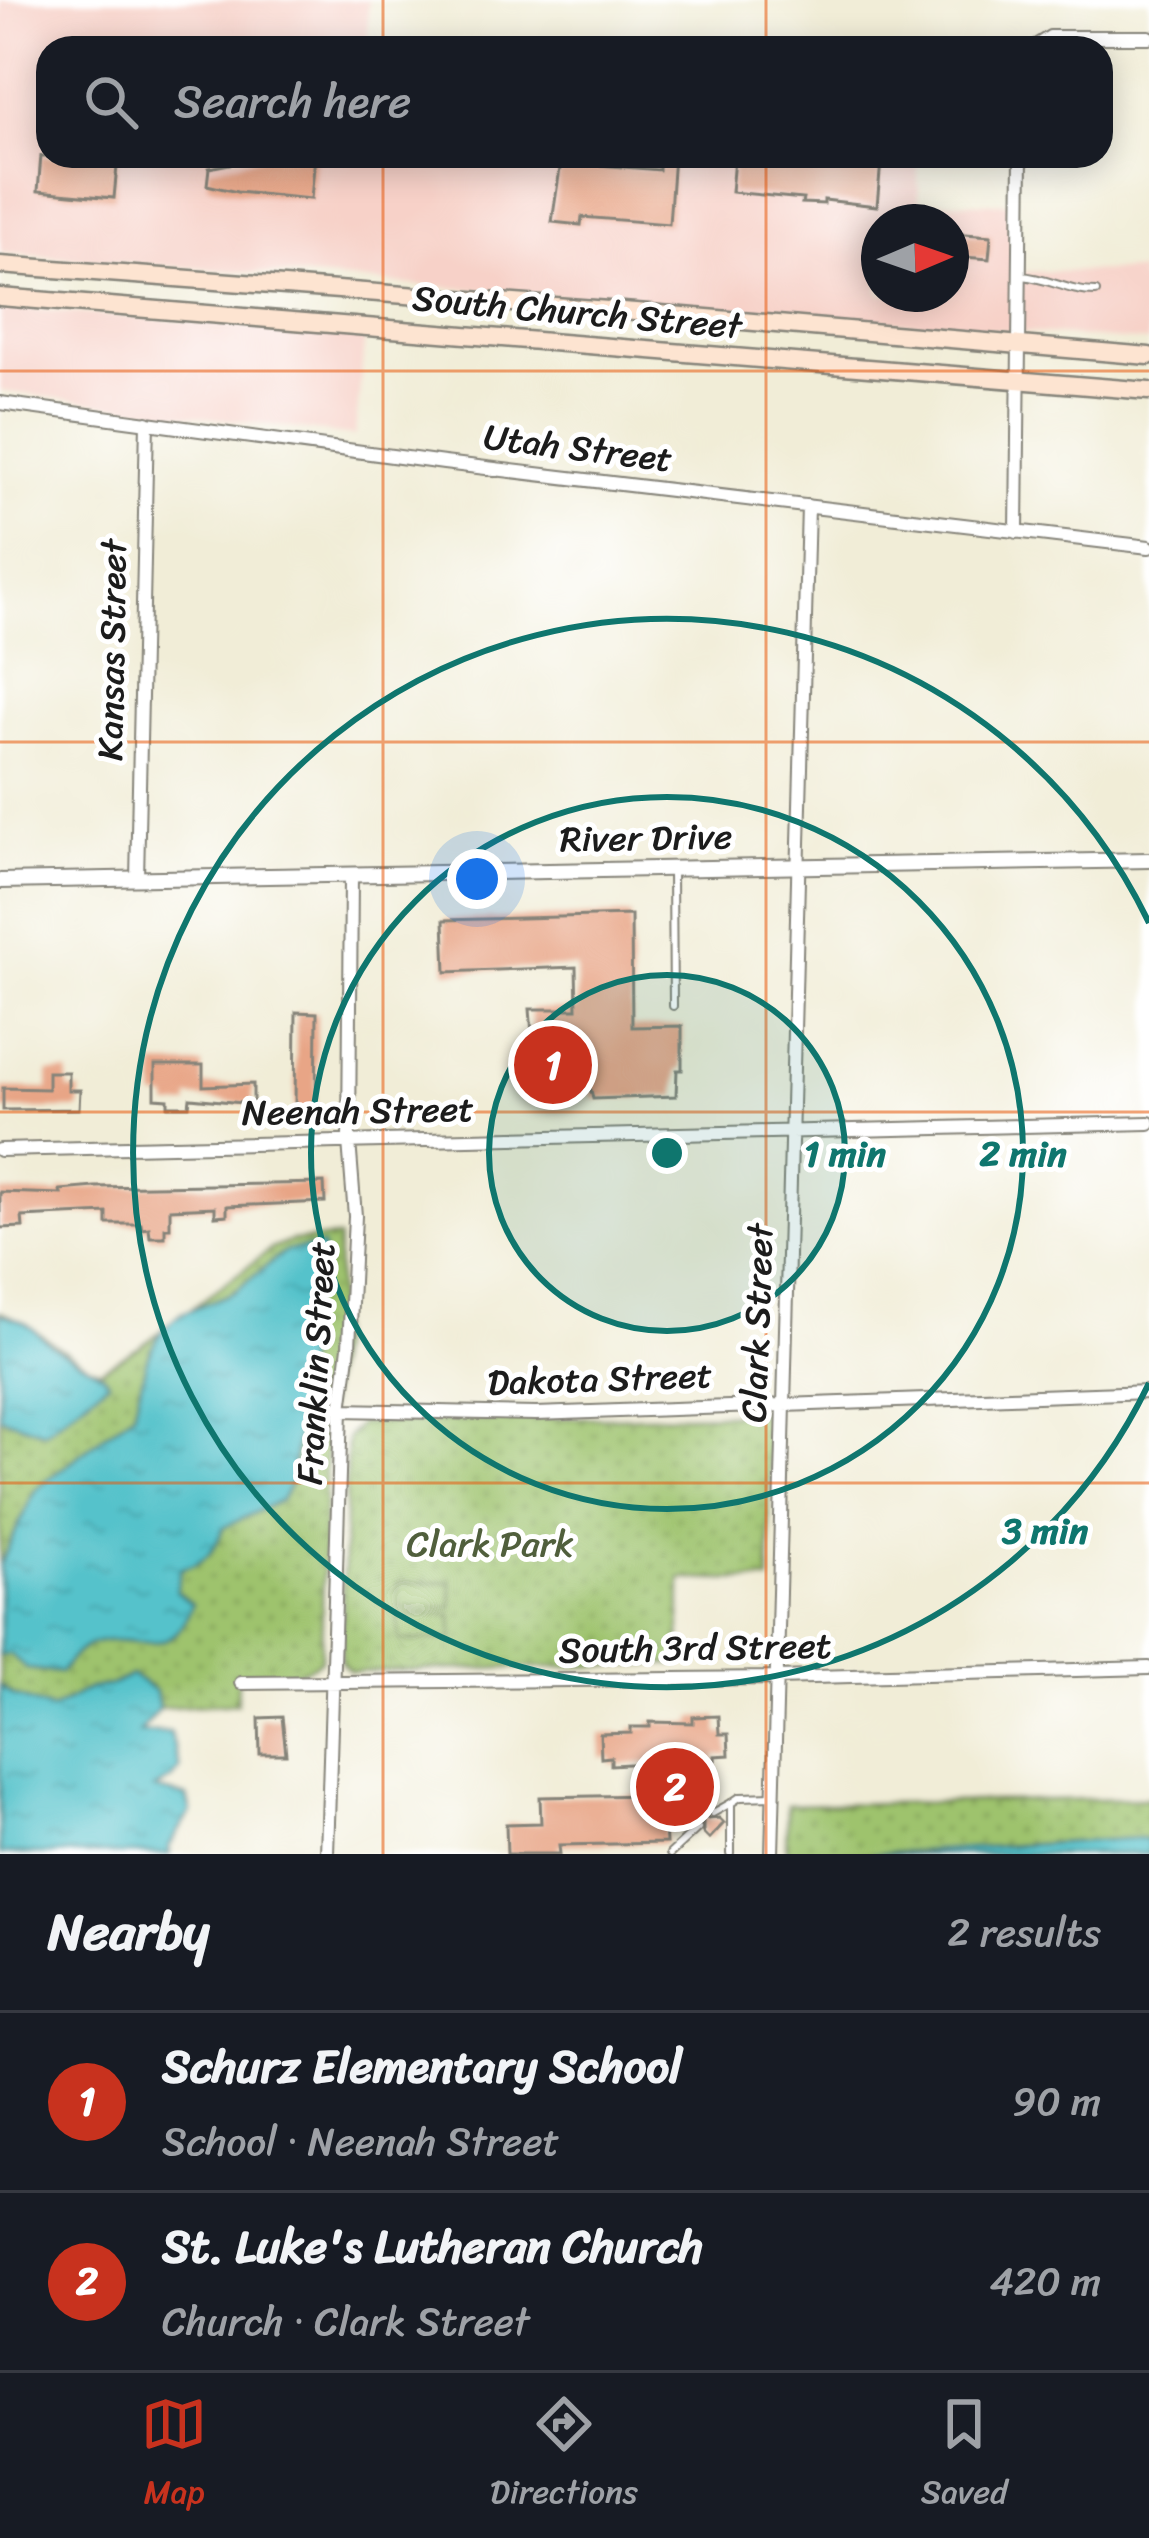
<!DOCTYPE html>
<html lang="en">
<head>
<meta charset="utf-8">
<style>
	:root { --surface:#171b24; --page:#242831; --text:#f1f3f6; --muted:#9ea1a6; --line:#363941; --accent:#c8321e }
	body { margin:0; font-family:Sriracha,sans-serif; background:var(--page); color:var(--text) }
	.compass { position:absolute; left:861px; top:204px; width:108px; height:108px; border-radius:50%; background:var(--surface); box-shadow:0 6px 30px #0003; rotate:88deg }
	.you { position:absolute; left:477px; top:879px; width:42px; height:42px; margin:-30px; border:9px solid #fff; border-radius:50%; background:#1a73e8; box-shadow:0 0 0 18px #1a73e833 }
	.badge { display:grid; place-items:center; width:78px; height:78px; border-radius:50%; background:var(--accent); color:#fff; font-size:39px; font-weight:700 }
	.pin { position:absolute; translate:-50% -50%; border:6px solid #fff; box-shadow:0 3px 12px #0006 }
	.list { margin:0; padding:0; list-style:none }
	h2 { display:flex; justify-content:space-between; align-items:center; height:156px; margin:0; padding:0 48px; font-size:51px }
	h2 small { font-size:39px; font-weight:400; color:var(--muted) }
	.list li { display:grid; grid-template-columns:78px 1fr auto; gap:36px; align-items:center; box-sizing:border-box; height:180px; padding:0 48px; border-top:3px solid var(--line) }
	.list b { display:block; font-size:45px; white-space:nowrap }
	.list p { margin:0; font-size:39px; white-space:nowrap; color:var(--muted) }
	.list em { font-size:39px; font-style:normal; color:var(--muted) }
	.icon { flex:none; width:66px; height:66px; fill:none; stroke:currentColor; stroke-width:2; stroke-linecap:round; stroke-linejoin:round }
	.map { position:relative; flex:none; width:1149px; height:1854px; overflow:hidden }
	.search { position:absolute; background:var(--surface); box-shadow:0 6px 30px #0003; left:36px; right:36px; top:36px; height:132px; display:flex; align-items:center; gap:30px; box-sizing:border-box; padding:0 42px; border-radius:36px; color:var(--muted); font-size:45px }
	.sheet { height:516px; background:var(--surface) }
	nav { display:flex; justify-content:space-around; align-items:center; box-sizing:border-box; height:168px; border-top:3px solid var(--line); background:var(--surface); font-size:33px; color:var(--muted) }
	nav a { display:grid; justify-items:center; gap:6px }
	nav .on { color:var(--accent) }
	.map>svg:first-child { display:block }
</style>
</head>
<body>
<div class="map">
<svg width="1149" height="1854" viewBox="0 0 1149 1854">
	<defs>
		<pattern id="grass-dots" width="8" height="8" patternUnits="userSpaceOnUse" patternTransform="scale(3)"><rect width="8" height="8" fill="#9ec36d"/><path d="M2 2h.1M6 6h.1" fill="none" stroke="#88a75e" stroke-width="1.8" stroke-linecap="round"/></pattern>
		<pattern id="water-ripples" width="26" height="14" patternUnits="userSpaceOnUse" patternTransform="scale(3)"><rect width="26" height="14" fill="#55c2cb"/><path d="M2 4q2-2 4 0t4 0M15 11q2-2 4 0t4 0" fill="none" stroke="#49a6ae"/></pattern>
	</defs>
	<rect width="100%" height="100%" fill="#fff"/>
	<filter id="ink" filterUnits="userSpaceOnUse"><feTurbulence type="fractalNoise" baseFrequency=".00833" numOctaves="2"/><feDisplacementMap in="SourceGraphic" scale="24" xChannelSelector="R" yChannelSelector="G"/><feConvolveMatrix kernelMatrix="1 2 1 2 8 2 1 2 1" color-interpolation-filters="sRGB"/></filter>
	<filter id="wash" filterUnits="userSpaceOnUse"><feTurbulence type="fractalNoise" baseFrequency=".004" numOctaves="4" result="noise"/><feDisplacementMap in="SourceGraphic" scale="48" xChannelSelector="R" yChannelSelector="G"/><feGaussianBlur stdDeviation="2.7" result="paint"/><feColorMatrix in="noise" values="0 0 0 0 0 0 0 0 0 0 0 0 0 0 0 0 0 1.4 0 .05"/><feComposite in="paint" operator="in"/></filter>
	<g filter="url(#wash)">
		<rect width="100%" height="100%" fill="#f1edd7"/>
		<path fill="#f7d1c8" fill-rule="evenodd" d="M0 0H368V48H48V156H917L919 202 1015 203 1014 272 1140 271V280H1149V342L0 253ZM879 222H951V294H879Z
			M0 307 365 336 355 436 0 391Z"/>
		<path fill="url(#grass-dots)" stroke="#5d7044" stroke-width="3" d="M338 1238 336 1345 327 1411 321 1659C302 1680 264 1673 238 1674L237 1703 159 1708 156 1692 131 1675 112 1685 90 1689 52 1709 14 1696 0 1686V1312C38 1326 62 1356 100 1370L141 1346 271 1249 291 1241Z
			M770 1413 769 1581 681 1579 680 1664 350 1672 341 1662 347 1438 360 1423Z
			M1149 1798V1854H786L787 1805Z"/>
		<path fill="#9ec36d" stroke="#5d7044" stroke-width="3" d="M451 1582 452 1607 398 1608 397 1583Z
			M452 1614 453 1639 399 1641 398 1616Z"/>
		<path fill="url(#water-ripples)" stroke="#386f74" stroke-width="3" d="M322 1246 324 1266 310 1307 292 1480 281 1500 223 1528C215 1552 205 1561 181 1569L176 1591 192 1604C168 1675 121 1620 79 1651 72 1656 66 1666 60 1673L27 1669 10 1654 0 1656V1565L35 1490 134 1412 146 1362 162 1329 182 1313 234 1292 287 1250Z
			M0 1314C29 1320 30 1327 50 1344 68 1360 94 1363 109 1381L44 1432 0 1417Z
			M131 1675 156 1692 159 1708 139 1732H170L180 1769 172 1779 154 1789 187 1797 191 1812 169 1847 170 1854H0V1686L14 1696 52 1709 90 1688 112 1685Z
			M1140 1838 1149 1841V1854H872Z"/>
		<g id="blocks">
			<path fill="#e8a586" d="M41 156H118L114 198 38 191Z
				M270 156H315L311 199 237 192 207 185 209 168Z
				M660 156H674L669 224 582 217 581 225 552 222 561 162 659 170Z
				M741 156 881 161 877 206 824 200V204L802 203 803 199 731 192 734 159 740 160Z
				M951 233 991 236 989 259 951 256Z
				M631 915 632 1027 682 1026V1070H677L676 1096 593 1099 591 1090 559 1091 558 1044 533 1046 530 1009H577L576 967 446 972 444 920Z
				M296 1012 317 1013 316 1109H295Z
				M155 1065H203V1086L253 1084V1104L190 1098 189 1106H168V1099L155 1098Z
				M48 1072H68V1090H80L79 1109 3 1110V1088L48 1089Z
				M324 1183 325 1202 227 1206V1215L215 1216V1207L170 1209V1228H165V1237H150L149 1228 142 1229 141 1224H107V1213L22 1217 23 1227 0 1228V1192L61 1194 60 1190 95 1187Z
				M718 1716 719 1734H728L729 1755 715 1756 716 1777 710 1780 703 1803 708 1819 719 1818 724 1823 709 1839 703 1833V1822L693 1823 689 1818 665 1825 666 1843 559 1845 560 1854H507L506 1824 541 1823 540 1797 648 1795V1763L611 1765V1757L601 1758 600 1734 631 1733V1727H650V1722L693 1723V1717Z
				M282 1717 286 1754H260L259 1718Z"/>
		</g>
	</g>
	<g filter="url(#ink)">
		<use href="#blocks" fill-opacity="0" stroke="#86847a" stroke-width="3"/>
		<g fill="none" stroke-linecap="round" stroke-linejoin="round">
			<g stroke="#86847a" stroke-width="10">
				<path id="service" d="M1021 276C1049 278 1068 292 1096 292
					M672 871 673 1006
					M713 1813 731 1803
					M670 1854 698 1828
					M731 1854V1803L740 1797 773 1796"/>
			</g>
			<g stroke="#86847a" stroke-width="16">
				<path id="minor" d="M1032 48 1050 37H1149
					M0 403 444 463 1149 547
					M1017 532 1021 156
					M137 879 147 422
					M0 1150 1149 1123
					M341 1410 536 1414 1149 1392
					M241 1683 776 1678 1149 1668
					M327 1854 341 1410 349 1347 355 1216 349 1141 351 875
					M772 1854 808 506"/>
			</g>
			<g stroke="#86847a" stroke-width="18">
				<path id="tertiary" d="M0 881 1149 860"/>
			</g>
			<g stroke="#86847a" stroke-width="21">
				<path id="secondary" d="M0 265 649 313 1149 356
					M0 297 1149 391"/>
			</g>
			<use href="#service" stroke="#fff" stroke-width="6"/>
			<use href="#minor" stroke="#fff" stroke-width="12"/>
			<use href="#tertiary" stroke="#fff" stroke-width="14"/>
			<use href="#secondary" stroke="#fde4d1" stroke-width="16"/>
		</g>
	</g>
	<path fill="none" stroke="#e8590c" stroke-width="3" stroke-opacity="0.55" d="M383 0V48M766 0V48M383 156V1854M766 156V1854M0 371H1149M0 742H1149M0 1112H1149M0 1483H1149"/>
	<circle cx="667" cy="1153" r="178" fill="#0f766e" fill-opacity=".12"/>
	<g fill="none" stroke="#0f766e" stroke-width="6">
		<circle cx="667" cy="1153" r="178"/>
		<circle cx="667" cy="1153" r="356"/>
		<path d="M1149 1383A534 534 0 1 1 1149 923"/>
	</g>
	<g text-anchor="middle" dominant-baseline="central" stroke-width="10" stroke-linejoin="round" paint-order="stroke">
		<g font-size="36" fill="#1c1c1c" stroke="#fff">
			<text transform="translate(577 312) rotate(5)">South Church Street</text>
			<text transform="translate(578 448) rotate(7)">Utah Street</text>
			<text transform="translate(112 650) rotate(-89)">Kansas Street</text>
			<text transform="translate(646 838) rotate(-1)">River Drive</text>
			<text transform="translate(358 1111) rotate(-1)">Neenah Street</text>
			<text transform="translate(757 1323) rotate(-88)">Clark Street</text>
			<text transform="translate(316 1363) rotate(-87)">Franklin Street</text>
			<text transform="translate(600 1379) rotate(-2)">Dakota Street</text>
			<text transform="translate(695 1648) rotate(-1)">South 3rd Street</text>
		</g>
		<g font-size="36" fill="#505f3c" stroke="#fff">
			<text x="490" y="1544">Clark Park</text>
		</g>
	</g>
	<circle cx="667" cy="1153" r="18" fill="#0f766e" stroke="#fff" stroke-width="6"/>
	<g font-size="36" text-anchor="middle" font-weight="bold" fill="#0f766e" stroke="#fff" stroke-width="10" stroke-linejoin="round" paint-order="stroke">
		<text x="845" y="1166">1 min</text>
		<text x="1023" y="1166">2 min</text>
		<text x="1045" y="1543">3 min</text>
	</g>
</svg>
<svg class="compass" viewBox="-18 -18 36 36"><path d="M0-13l5 13h-10z" fill="#e53935"/><path d="M0 13l5-13h-10z" fill="#9ea1a6"/></svg>
<div class="you"></div>
<div class="pin badge" style="left:553px;top:1065px">1</div>
<div class="pin badge" style="left:675px;top:1787px">2</div>
<div class="search"><svg class="icon" aria-label="search" viewBox="0 0 24 24"><circle cx="10" cy="10" r="6"/><path d="M15 15l6 6"/></svg>Search here</div>
</div>
<section class="sheet">
<h2>Nearby<small>2 results</small></h2>
<ul class="list">
<li><span class="badge">1</span><div><b>Schurz Elementary School</b><p>School · Neenah Street</p></div><em>90 m</em></li>
<li><span class="badge">2</span><div><b>St. Luke's Lutheran Church</b><p>Church · Clark Street</p></div><em>420 m</em></li>
</ul>
</section>
<nav>
<a class="on"><svg class="icon" aria-label="map" viewBox="0 0 24 24"><path d="M3 6l6-2 6 2 6-2v14l-6 2-6-2-6 2zM9 4v14M15 6v14"/></svg>Map</a>
<a><svg class="icon" aria-label="directions" viewBox="0 0 24 24"><path d="M12 3l9 9-9 9-9-9zM9 14v-3h6M13 9l2 2-2 2"/></svg>Directions</a>
<a><svg class="icon" aria-label="saved" viewBox="0 0 24 24"><path d="M7 4h10v16l-5-4-5 4z"/></svg>Saved</a>
</nav>
</body>
</html>
